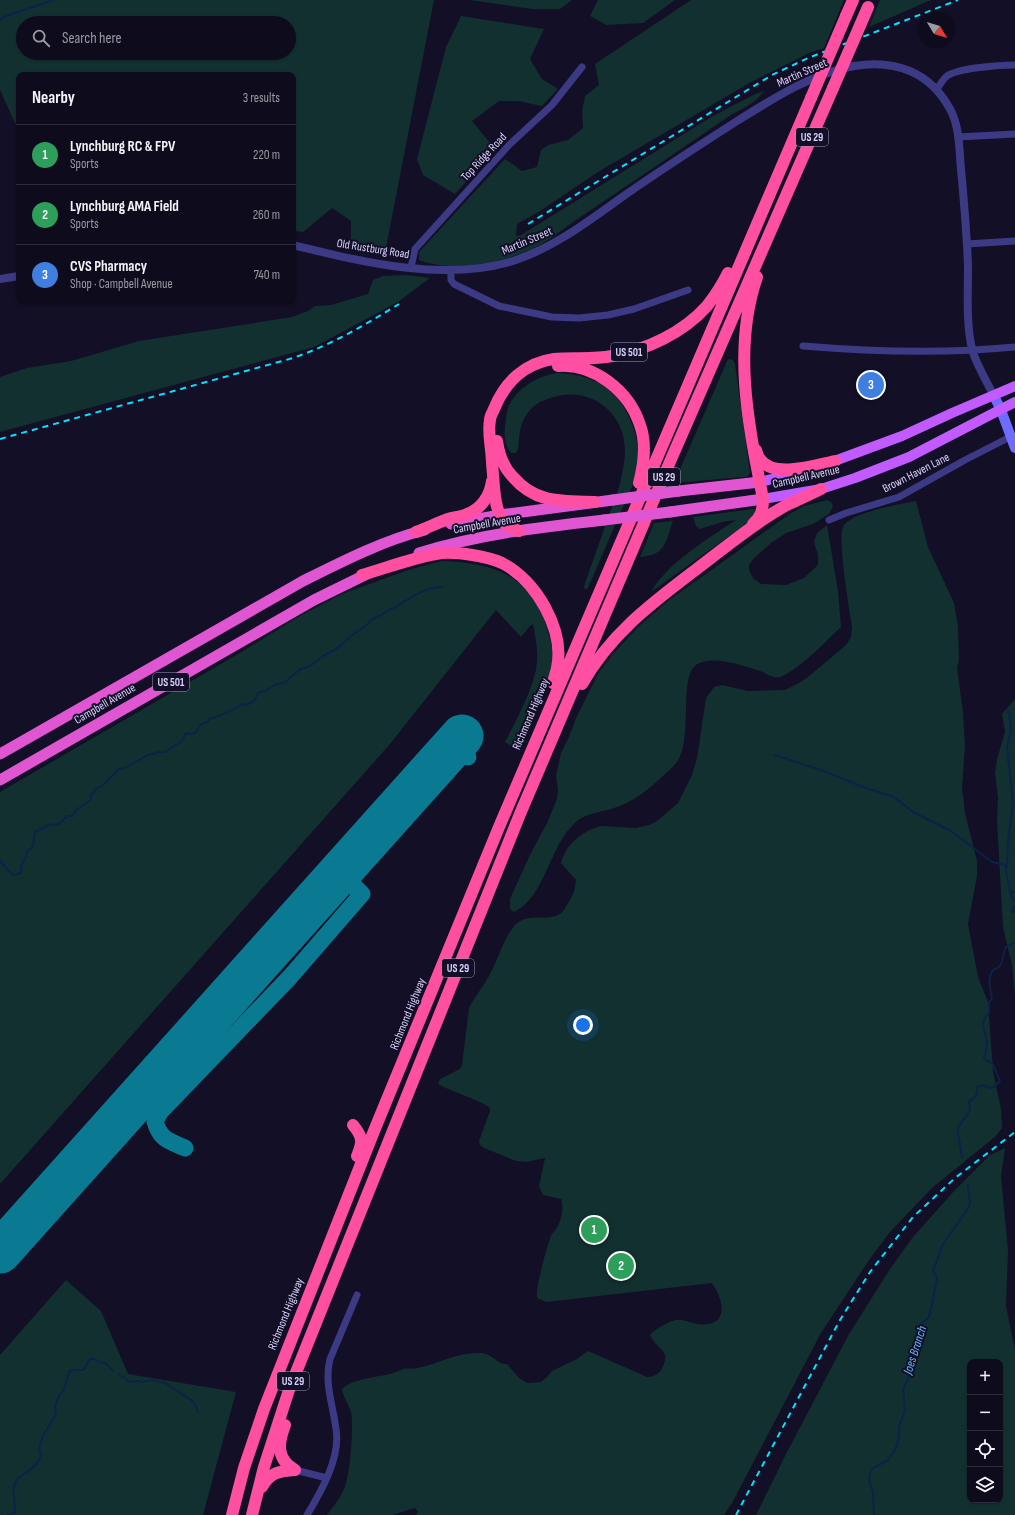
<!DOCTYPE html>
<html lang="en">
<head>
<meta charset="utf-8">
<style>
	:root { --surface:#0e0b1c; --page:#1c1929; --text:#f1f3f6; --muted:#9b9ba3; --line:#2e2b3b; --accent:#8c9099 }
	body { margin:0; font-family:"Sofia Sans Condensed",sans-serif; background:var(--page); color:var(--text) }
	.controls { position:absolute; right:12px; bottom:12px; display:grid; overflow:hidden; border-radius:8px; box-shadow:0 1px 3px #0004 }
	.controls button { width:36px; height:36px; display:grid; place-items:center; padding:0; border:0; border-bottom:1px solid var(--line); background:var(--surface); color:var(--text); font:20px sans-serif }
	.compass { position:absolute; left:919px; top:12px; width:36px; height:36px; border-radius:50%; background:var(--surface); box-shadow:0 1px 3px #0004; rotate:128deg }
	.you { position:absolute; left:583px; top:1025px; width:14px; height:14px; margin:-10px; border:3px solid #fff; border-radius:50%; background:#1a73e8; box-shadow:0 0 0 6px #1a73e833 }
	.badge { display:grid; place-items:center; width:26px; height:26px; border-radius:50%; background:var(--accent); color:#fff; font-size:13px; font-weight:700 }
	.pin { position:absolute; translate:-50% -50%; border:2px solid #fff; box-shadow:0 1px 4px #0006 }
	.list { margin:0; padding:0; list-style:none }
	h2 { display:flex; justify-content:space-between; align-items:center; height:52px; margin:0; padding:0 16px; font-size:17px }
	h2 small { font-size:13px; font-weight:400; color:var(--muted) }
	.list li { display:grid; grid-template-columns:26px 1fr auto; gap:12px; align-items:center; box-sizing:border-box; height:60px; padding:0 16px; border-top:1px solid var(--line) }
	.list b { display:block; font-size:15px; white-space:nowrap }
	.list p { margin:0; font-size:13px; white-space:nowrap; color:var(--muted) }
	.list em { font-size:13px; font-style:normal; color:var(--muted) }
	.icon { flex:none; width:22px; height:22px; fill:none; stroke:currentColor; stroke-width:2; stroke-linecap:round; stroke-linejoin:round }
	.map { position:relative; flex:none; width:1015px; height:1515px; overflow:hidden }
	.search { position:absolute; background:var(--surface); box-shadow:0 1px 3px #0004; left:16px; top:16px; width:280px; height:44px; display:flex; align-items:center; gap:10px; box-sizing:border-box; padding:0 14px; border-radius:22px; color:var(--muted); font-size:15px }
	.panel { position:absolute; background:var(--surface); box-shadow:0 1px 3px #0004; left:16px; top:72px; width:280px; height:232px; border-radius:8px }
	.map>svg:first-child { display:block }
</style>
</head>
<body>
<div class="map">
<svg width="1015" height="1515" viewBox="0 0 1015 1515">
	<rect width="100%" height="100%" fill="#130f26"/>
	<path fill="#12302f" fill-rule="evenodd" d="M0 0H434L385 253 351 245V221L332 208 303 232 293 231V75H19V132L0 90ZM23 23H289V53H23Z
		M470 0H572L560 9H532Z
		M598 0H675L643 23 606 25 590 16Z
		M691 0H844L824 48 809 53 751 82 598 172 540 211 517 224 516 236 521 235 711 117 755 94 764 91C755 105 737 110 725 119 677 152 629 184 582 216 562 229 545 245 523 253 492 264 450 272 419 260V252L505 159 522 171 537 167 541 150 548 145 568 140 583 128 582 111 585 96 599 85 595 64Z
		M880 0H931L869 27Z
		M461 16 544 29 530 59 542 79 558 89 542 106 518 101H499L472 121 495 149 455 194 423 175 417 159 446 47Z
		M406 275 430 278 398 302 314 347 0 432V377L27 368 71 361 139 341 292 317 308 311 315 306 331 305 368 294 373 280 383 276Z
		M728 359 733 360 735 364 750 473 747 477H743L674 483Z
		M557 373C583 374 606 381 621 403 631 418 638 436 638 454 640 476 627 498 618 518 608 541 598 565 588 588L585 590 584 586 620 484C622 473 625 462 625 451 625 416 597 391 563 395 551 397 538 401 530 410 525 416 521 424 520 432 518 440 520 446 516 453H511C505 446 504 437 505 427 506 420 506 412 509 405 519 387 537 376 557 373Z
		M827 500 831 502 833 506 829 514 813 524 786 533 771 543 754 558 749 565V570L753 578 761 584 786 585 804 578 818 565V555L814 542 817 533 827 525 838 591 841 627C826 641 799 670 780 677 772 679 766 673 760 671 744 666 706 652 693 668 689 674 688 681 687 688 685 708 688 747 677 762 673 767 668 771 664 775 649 789 634 802 614 808 602 812 587 813 577 821 549 844 546 897 514 912L510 909V899L530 855 548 821 557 799 558 789 556 776 561 753 569 737 576 718 598 674 612 655 639 626 668 601 791 513 804 506Z
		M916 501 928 547 954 603 958 626 959 660 957 668 963 712 965 746 962 789 965 813 977 861V876L968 924 978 977 988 1002 993 1071 1001 1109 1002 1128 996 1136 932 1188 890 1232 869 1260 821 1333 732 1503 724 1515H416L418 1512 415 1508 392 1515H327C333 1507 340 1498 344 1489 350 1478 354 1424 351 1412 348 1403 344 1399 342 1389 353 1378 380 1377 394 1373 397 1372 400 1370 403 1369 408 1368 413 1369 418 1368 440 1363 457 1352 480 1353 493 1353 497 1365 507 1364L519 1378 527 1383 541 1382 547 1377 552 1371 577 1359 588 1351 647 1377C652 1377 658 1375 661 1370 673 1349 656 1350 650 1335 653 1330 670 1321 676 1320 683 1319 691 1323 697 1324 729 1328 725 1302 712 1283L546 1302 537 1298C535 1290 547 1245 551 1236 552 1233 556 1230 558 1226 562 1218 564 1206 561 1199L543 1195 539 1186 545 1158 526 1162 516 1161 484 1148 480 1145 479 1141 490 1111 489 1107C473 1097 454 1093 438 1084L440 1079 460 1069 462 1065 469 1008C475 996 484 986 490 974 499 958 503 939 515 925 528 911 549 923 561 913 564 911 566 906 568 903 573 896 575 889 576 880L561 863C566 844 583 830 602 826L636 828 649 825 657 821 678 803 692 775 697 758 706 698 714 687 722 685 748 691 785 690 797 684 808 677 846 645 851 637 852 628C850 612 836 535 844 525 854 512 899 504 916 501Z
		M753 509 757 510 753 519 651 592C667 563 709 538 736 520L722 522 700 529 696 526 693 517Z
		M673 521C665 542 667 555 640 557L654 523Z
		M442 561C491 563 528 573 546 624 549 636 554 648 553 660 552 674 545 688 540 701 534 716 528 732 522 747L517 750 505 742C516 721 536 684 537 661 538 648 535 636 533 624L530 626 521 637 496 610 390 744 0 1184V792L238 654 298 617 342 594 408 570Z
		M1015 699V995L1012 965 1003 927 997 821 998 797 995 773 997 759 1005 732 1002 714Z
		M1005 1148 1001 1176 1008 1250 1006 1306 1015 1350V1515H756L786 1454 849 1334 890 1269 913 1237 955 1190 990 1155ZM970 1362H1000V1500H970Z
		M66 1280 101 1311 128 1374 236 1392 203 1515H0V1355Z"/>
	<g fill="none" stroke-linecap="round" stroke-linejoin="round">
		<path stroke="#0c2248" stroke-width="2" d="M0 20 6 16 53 0
			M775 755 821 770 866 788 894 797 913 812 951 831 992 862 1005 865 1007 876
			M0 861 13 875 21 873V866L27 855V852C37 844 32 842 35 832L49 825 59 824 67 816H73L75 811 88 802 91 800V795L96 789 103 785 119 769 125 768 148 755 153 754 158 752H165L182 741 186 733 191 734 195 733 201 724 207 722 211 718C217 718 237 708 242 704L246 705 254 701 258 693 265 691 277 684 286 682 290 677 301 669 310 666 323 656 338 648 351 636 369 623 372 619C379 618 380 615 386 612 388 610 392 609 394 608 409 599 424 587 442 587
			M1007 867 1008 841 1013 802 1007 748 1011 728 1008 710
			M1007 876 1010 893 1015 901
			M1010 892H1015
			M1015 906 1012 911 1015 912
			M962 1157 958 1134V1127L970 1111 969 1102 976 1096 978 1086C990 1084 988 1094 1000 1081L992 1063 986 1060 984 1058C985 1053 987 1049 987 1044 987 1030 977 1026 989 1013V1003L992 998C990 989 987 977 994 969 1004 968 1002 954 1006 947L1015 943
			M118 1374 125 1378 128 1382 138 1381 142 1382 153 1380 165 1383 191 1400 195 1404 198 1412
			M8 1515 15 1513C15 1504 13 1496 14 1487 17 1475 23 1476 31 1469 34 1467 39 1461 41 1457L39 1448 43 1436 56 1414 55 1406 60 1394 64 1390 69 1372 73 1370H83C90 1363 88 1353 101 1363L104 1362 113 1371
			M874 1515 873 1492 869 1480 870 1472 873 1468 888 1460 896 1448 899 1436V1426L905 1411 903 1389 908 1379 921 1324 929 1317 932 1304 937 1278 933 1271 943 1244 969 1207 970 1202 968 1185"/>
		<path stroke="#0a7a92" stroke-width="17" d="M454 744 468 757
			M137 1100 146 1094H150L155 1100V1121
			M185 1148C169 1141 160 1140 155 1121L160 1112 290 977 362 894 340 872"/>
		<path stroke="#0a7a92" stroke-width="43" d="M0 1252 462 736"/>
		<path stroke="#3d3a85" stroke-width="7" d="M937 89C940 85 943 79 947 76 958 68 1000 65 1015 65
			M958 137 1015 134
			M967 244 1015 241
			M411 267 415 249 509 145 552 105 582 67
			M451 270V280L454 284 499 306 552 317 579 318 608 315 634 309 688 290
			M803 346C875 352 943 354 1015 347
			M829 520 846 513 899 497 965 460 1010 437
			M295 1470 327 1478
			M307 1515C321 1492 341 1457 336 1429 333 1405 324 1383 330 1359L357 1295"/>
		<path stroke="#3d3a85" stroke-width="8" d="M293 245C362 262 447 283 516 260 554 247 586 223 618 200 656 173 695 148 734 123 771 100 810 74 854 66 895 59 930 72 950 109 960 127 959 149 961 169 964 202 967 234 968 267 968 294 966 323 972 349 976 364 987 382 994 396
			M0 279 19 276"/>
		<path stroke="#6f6bff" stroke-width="10" d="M994 396 1001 410 1015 448"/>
		<path stroke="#c25bff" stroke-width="10" d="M829 463 902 436 952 413 1015 386
			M760 482 796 473
			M763 499 821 489 855 478 909 457 1015 402"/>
		<path stroke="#e055d1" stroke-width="11" d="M679 491 760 482
			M670 512 763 499
			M451 524 500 515 613 500
			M419 553C479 534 542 527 604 520
			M0 754 303 581C341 562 384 540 425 530
			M0 780 314 600 371 572"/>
		<path stroke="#ff4fa3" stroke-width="12" d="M846 16 853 0
			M558 366C594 363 629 391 640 425 647 444 644 464 639 483
			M497 441C499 455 503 467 513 477 536 504 563 501 595 502
			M756 450C757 453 758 457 760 459 773 479 816 465 835 461
			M753 524C761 517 763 510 763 499 749 427 732 349 757 277
			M519 531C515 529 508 527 505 524 495 512 494 489 493 474 492 466 492 458 491 450 490 440 488 430 490 420 490 416 493 412 494 409 505 382 525 363 554 359 573 357 592 360 612 356 646 350 683 333 707 306 715 296 722 285 728 273
			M416 532C427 528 437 523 448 519 454 517 461 517 467 514 481 509 490 496 492 481
			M362 575C386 568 418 556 442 553 458 552 487 556 502 563 536 580 565 630 557 668 556 673 554 678 553 683
			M582 684C611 633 652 603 698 568 726 547 754 523 785 506 797 500 809 495 821 489
			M353 1125C363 1137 363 1142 357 1156
			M285 1425C278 1443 276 1459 295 1470
			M262 1487C270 1472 280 1471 295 1470
			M232 1515 244 1468 264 1409 374 1131 499 827 811 98
			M252 1515 264 1467 289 1390 520 814 672 457 833 88"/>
		<path stroke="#00e5ff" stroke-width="2" stroke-dasharray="6 5" stroke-linecap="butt" d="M528 224 772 75 808 58 958 0
			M0 439 293 358C333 344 363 326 399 304
			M736 1515 840 1320 870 1272 913 1217 955 1178 1015 1132"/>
		<path stroke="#e055d1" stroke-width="11" d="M613 500 679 491
			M604 520 670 512"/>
		<path stroke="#ff4fa3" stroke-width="12" d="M833 88 868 7
			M811 98 846 16"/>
	</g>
	<g text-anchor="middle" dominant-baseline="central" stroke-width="4" stroke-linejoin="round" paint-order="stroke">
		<g fill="#130f26" stroke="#9e99be" stroke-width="1">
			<rect x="796" y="128" width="32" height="18" rx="3"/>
			<rect x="611" y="343" width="36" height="18" rx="3"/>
			<rect x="648" y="468" width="32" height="18" rx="3"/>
			<rect x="153" y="673" width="36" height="18" rx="3"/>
			<rect x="442" y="959" width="32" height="18" rx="3"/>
			<rect x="277" y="1372" width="32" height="18" rx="3"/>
		</g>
		<g font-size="11" font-weight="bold" fill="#d9d4ff">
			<text x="812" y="137">US 29</text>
			<text x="629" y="352">US 501</text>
			<text x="664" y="477">US 29</text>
			<text x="171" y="682">US 501</text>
			<text x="458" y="968">US 29</text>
			<text x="293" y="1381">US 29</text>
		</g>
		<g font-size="12" fill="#d9d4ff" stroke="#130f26">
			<text transform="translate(802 73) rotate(-24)">Martin Street</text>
			<text transform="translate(484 157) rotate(-47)">Top Ridge Road</text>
			<text transform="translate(527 241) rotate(-23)">Martin Street</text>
			<text transform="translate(373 249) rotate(9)">Old Rustburg Road</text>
			<text transform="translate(916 473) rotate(-27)">Brown Haven Lane</text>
			<text transform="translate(806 477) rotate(-13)">Campbell Avenue</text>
			<text transform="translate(487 524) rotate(-10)">Campbell Avenue</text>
			<text transform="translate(105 704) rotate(-30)">Campbell Avenue</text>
			<text transform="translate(531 714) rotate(-67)">Richmond Highway</text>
			<text transform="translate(408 1014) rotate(-68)">Richmond Highway</text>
			<text transform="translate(286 1314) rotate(-68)">Richmond Highway</text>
		</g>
		<g font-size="13" font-style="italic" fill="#62b6ff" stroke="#130f26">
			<text transform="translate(915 1350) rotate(-72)">Joes Branch</text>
		</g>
	</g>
</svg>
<div class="controls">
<button>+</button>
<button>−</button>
<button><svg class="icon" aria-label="locate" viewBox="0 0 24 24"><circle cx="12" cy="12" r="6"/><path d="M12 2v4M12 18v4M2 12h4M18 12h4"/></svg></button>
<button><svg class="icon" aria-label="layers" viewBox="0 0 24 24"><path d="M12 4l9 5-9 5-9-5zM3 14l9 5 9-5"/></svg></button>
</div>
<svg class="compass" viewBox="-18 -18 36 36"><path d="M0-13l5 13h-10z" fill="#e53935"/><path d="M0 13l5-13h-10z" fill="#9b9ba3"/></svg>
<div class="you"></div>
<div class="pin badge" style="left:594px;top:1230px;background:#2e9e5b">1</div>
<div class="pin badge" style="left:621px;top:1266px;background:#2e9e5b">2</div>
<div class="pin badge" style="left:871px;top:385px;background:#3f7fe0">3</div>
<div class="search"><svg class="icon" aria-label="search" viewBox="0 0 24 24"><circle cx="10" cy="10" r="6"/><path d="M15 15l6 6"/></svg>Search here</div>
<section class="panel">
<h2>Nearby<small>3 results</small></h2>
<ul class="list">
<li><span class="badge" style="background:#2e9e5b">1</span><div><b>Lynchburg RC &amp; FPV</b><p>Sports</p></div><em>220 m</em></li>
<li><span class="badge" style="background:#2e9e5b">2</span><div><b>Lynchburg AMA Field</b><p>Sports</p></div><em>260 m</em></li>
<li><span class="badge" style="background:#3f7fe0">3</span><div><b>CVS Pharmacy</b><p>Shop · Campbell Avenue</p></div><em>740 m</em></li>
</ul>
</section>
</div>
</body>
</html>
